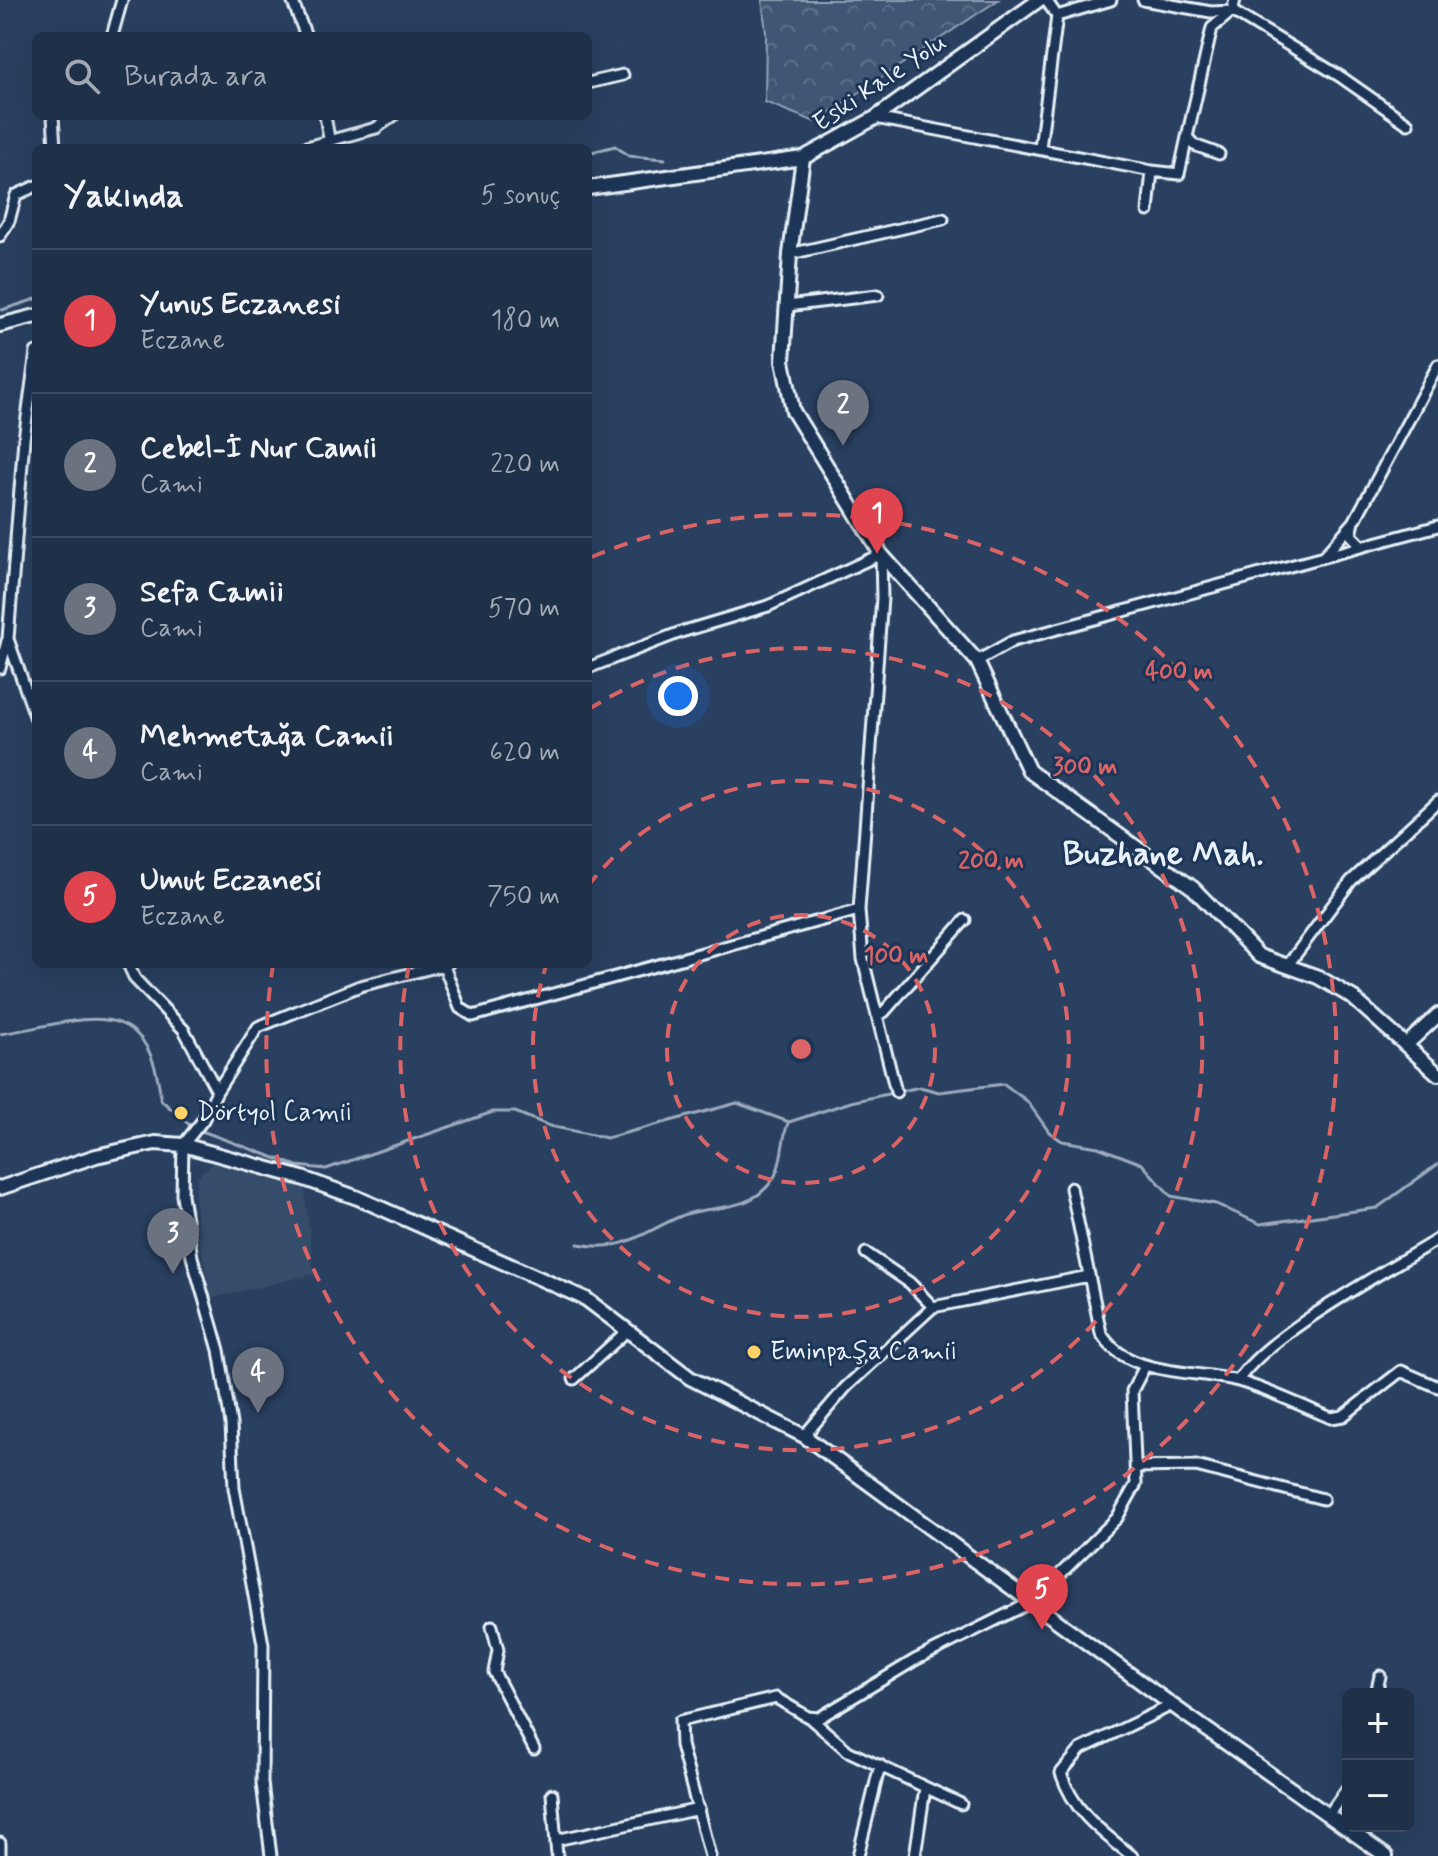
<!DOCTYPE html>
<html lang="tr">
<head>
<meta charset="utf-8">
<style>
	:root { --surface:#1f3049; --page:#2c3c53; --text:#f1f3f6; --muted:#a1a9b4; --line:#3c4b61; --accent:#ffd166 }
	body { margin:0; font-family:Mynerve,sans-serif; background:var(--page); color:var(--text) }
	.controls { position:absolute; right:24px; bottom:24px; display:grid; overflow:hidden; border-radius:12px; box-shadow:0 8px 32px #0002 }
	.controls button { width:72px; height:72px; display:grid; place-items:center; padding:0; border:0; border-bottom:2px solid var(--line); background:var(--surface); color:var(--text); font:40px sans-serif }
	.you { position:absolute; left:678px; top:696px; width:28px; height:28px; margin:-20px; border:6px solid #fff; border-radius:50%; background:#1a73e8; box-shadow:0 0 0 12px #1a73e833 }
	.badge { display:grid; place-items:center; width:52px; height:52px; border-radius:50%; background:var(--accent); color:#fff; font-size:26px; font-weight:700 }
	.pin { position:absolute; translate:-50% -66px; filter:drop-shadow(0 2px 4px #0008) }
	.pin::after { content:''; position:absolute; top:42px; width:28px; height:24px; background:inherit; clip-path:polygon(0 0,100% 0,50% 100%) }
	.list { margin:0; padding:0; list-style:none }
	h2 { display:flex; justify-content:space-between; align-items:center; height:104px; margin:0; padding:0 32px; font-size:34px }
	h2 small { font-size:26px; font-weight:400; color:var(--muted) }
	.list li { display:grid; grid-template-columns:52px 1fr auto; gap:24px; align-items:center; box-sizing:border-box; height:144px; padding:0 32px; border-top:2px solid var(--line) }
	.list b { display:block; font-size:30px; white-space:nowrap }
	.list p { margin:0; font-size:26px; white-space:nowrap; color:var(--muted) }
	.list em { font-size:26px; font-style:normal; color:var(--muted) }
	.icon { flex:none; width:44px; height:44px; fill:none; stroke:currentColor; stroke-width:2; stroke-linecap:round; stroke-linejoin:round }
	.map { position:relative; flex:none; width:1438px; height:1856px; overflow:hidden }
	.search { position:absolute; background:var(--surface); box-shadow:0 8px 32px #0002; left:32px; top:32px; width:560px; height:88px; display:flex; align-items:center; gap:20px; box-sizing:border-box; padding:0 28px; border-radius:12px; color:var(--muted); font-size:30px }
	.panel { position:absolute; background:var(--surface); box-shadow:0 8px 32px #0002; left:32px; top:144px; width:560px; height:824px; border-radius:12px }
	.map>svg:first-child { display:block }
</style>
</head>
<body>
<div class="map">
<svg width="1438" height="1856" viewBox="0 0 1438 1856">
	<defs>
		<pattern id="forest-crowns" width="20" height="18" patternUnits="userSpaceOnUse" patternTransform="scale(2)"><rect width="20" height="18" fill="#415774"/><path d="M2 6a3 3 0 1 1 6 0M12 15a3 3 0 1 1 6 0" fill="none" stroke="#5c7089"/></pattern>
	</defs>
	<rect width="100%" height="100%" fill="#294061"/>
	<filter id="ink" filterUnits="userSpaceOnUse"><feTurbulence type="fractalNoise" baseFrequency=".0125" numOctaves="2"/><feDisplacementMap in="SourceGraphic" scale="16" xChannelSelector="R" yChannelSelector="G"/><feConvolveMatrix kernelMatrix="1 2 1 2 8 2 1 2 1" color-interpolation-filters="sRGB"/></filter>
	<g filter="url(#ink)">
		<path fill="#364d6b" d="M215 1161 304 1184 314 1274 212 1298 197 1231 195 1192 198 1176Z"/>
		<path fill="url(#forest-crowns)" stroke="#94a4b6" stroke-width="2" d="M762 0H998L815 122 765 102 766 32Z"/>
		<g fill="none" stroke-linecap="round" stroke-linejoin="round">
			<path stroke="#9dabbd" stroke-width="3" d="M588 153 615 146 629 156 665 159
				M2 310 36 299
				M0 1034C84 1021 149 988 161 1100L192 1127
				M199 1130 297 1166 326 1169 493 1112H515L550 1126 607 1138 737 1103 789 1122 851 1102 920 1087 939 1092 1004 1084 1027 1101 1049 1132 1062 1141 1098 1147 1142 1164 1171 1196 1216 1204 1260 1224 1377 1208 1438 1164
				M578 1244C625 1253 641 1233 681 1216 711 1204 747 1214 771 1182 783 1167 781 1141 788 1123"/>
			<g stroke="#e8f1f8" stroke-width="15">
				<path id="street" d="M292 0 306 36
					M1143 0 1211 12 1232 11 1341 77 1408 124
					M1057 16 1111 0
					M112 36 122 0
					M588 83 623 75
					M53 116 55 148
					M325 116 329 138
					M875 118 1152 171
					M303 148 376 128 393 116
					M1040 148 1057 16 1046 0
					M1219 154 1194 145 1187 137 1212 28 1232 11 1235 0
					M1148 211 1152 171 1179 174 1187 137
					M0 236 9 221 16 195 36 186
					M790 254 943 219
					M787 306 878 295
					M36 352 24 439 8 639 36 719
					M1354 522 1438 365
					M1324 556 1354 522 1351 535 1362 546
					M977 661 1013 641 1438 526
					M0 668 7 641
					M588 668 681 632 768 606 881 554 882 598 859 910 863 959 896 1092
					M128 964 135 979 184 1030 217 1091 203 1120 183 1145 182 1195 192 1257 219 1350 231 1424 234 1488 263 1644 262 1783 271 1856
					M444 966 460 1008 473 1016 859 910
					M1287 966 1351 881 1438 801
					M877 1015 884 1012 965 920
					M217 1091 258 1027 360 986 448 964
					M1071 1188 1101 1333C1127 1378 1194 1369 1238 1381 1270 1390 1301 1406 1331 1418L1343 1416 1401 1371 1438 1387
					M866 1253 910 1283 933 1307
					M574 1379 628 1330
					M1238 1381C1266 1335 1388 1270 1438 1239
					M804 1436 846 1387 933 1307 1089 1276
					M1135 1467 1196 1466 1323 1499
					M492 1626 498 1650 494 1672 534 1749
					M1376 1694 1380 1676
					M811 1719 848 1751 961 1804
					M552 1794 557 1856
					M1329 1814 1348 1787
					M556 1840 699 1809
					M0 1843V1856
					M710 1856 681 1745 680 1721 776 1698 808 1717 819 1718 915 1660 1032 1602 1117 1518 1136 1484 1132 1391 1145 1366
					M858 1856 880 1765
					M915 1856 925 1788
					M1132 1856C1101 1831 1074 1813 1061 1773L1081 1749 1172 1705"/>
			</g>
			<g stroke="#e8f1f8" stroke-width="18">
				<path id="secondary" d="M803 158 790 254 783 361 793 411 881 554 977 661 1029 771 1193 888 1259 956 1318 977 1352 997 1438 1074
					M588 188 803 158 875 118 1039 0
					M0 325 36 316
					M1407 1044 1438 1015
					M0 1188 96 1156 155 1143 183 1145 302 1178 358 1198 586 1299 690 1378 804 1436 1172 1705 1386 1856"/>
			</g>
			<use href="#street" stroke="#1d3557" stroke-width="9"/>
			<use href="#secondary" stroke="#1d3557" stroke-width="12"/>
		</g>
	</g>
	<g fill="none" stroke="#db6466" stroke-width="4" stroke-dasharray="14 10">
		<circle cx="801" cy="1049" r="134"/>
		<path d="M588 886A268 268 0 1 1 546 966"/>
		<path d="M589 709A401 401 0 1 1 409 966"/>
		<path d="M592 557A535 535 0 1 1 273 965"/>
	</g>
	<g fill="#ffd166" stroke="#1d3557" stroke-width="3">
		<circle cx="181" cy="1113" r="8"/>
		<circle cx="754" cy="1352" r="8"/>
	</g>
	<g text-anchor="middle" dominant-baseline="central" stroke-width="6" stroke-linejoin="round" paint-order="stroke">
		<g font-size="26" fill="#e8f1f8" stroke="#1d3557">
			<text transform="translate(880 83) rotate(-34)">Eski Kale Yolu</text>
		</g>
		<g font-size="26" fill="#e8f1f8" stroke="#1d3557" text-anchor="start">
			<text x="197" y="1113">Dörtyol Camii</text>
			<text x="770" y="1352">Eminpaşa Camii</text>
		</g>
		<g font-size="34" font-weight="bold" fill="#e8f1f8" stroke="#1d3557">
			<text x="1163" y="854">Buzhane Mah.</text>
		</g>
	</g>
	<circle cx="801" cy="1049" r="12" fill="#db6466" stroke="#1d3557" stroke-width="4"/>
	<g font-size="24" text-anchor="middle" font-weight="bold" fill="#db6466" stroke="#1d3557" stroke-width="6" stroke-linejoin="round" paint-order="stroke">
		<text x="1179" y="679">400 m</text>
		<text x="1085" y="774">300 m</text>
		<text x="991" y="868">200 m</text>
		<text x="896" y="963">100 m</text>
	</g>
</svg>
<div class="controls">
<button>+</button>
<button>−</button>
</div>
<div class="you"></div>
<div class="pin badge" style="left:877px;top:554px;background:#e0444e">1</div>
<div class="pin badge" style="left:843px;top:446px;background:#6b7280">2</div>
<div class="pin badge" style="left:173px;top:1274px;background:#6b7280">3</div>
<div class="pin badge" style="left:258px;top:1413px;background:#6b7280">4</div>
<div class="pin badge" style="left:1042px;top:1630px;background:#e0444e">5</div>
<div class="search"><svg class="icon" aria-label="search" viewBox="0 0 24 24"><circle cx="10" cy="10" r="6"/><path d="M15 15l6 6"/></svg>Burada ara</div>
<section class="panel">
<h2>Yakında<small>5 sonuç</small></h2>
<ul class="list">
<li><span class="badge" style="background:#e0444e">1</span><div><b>Yunus Eczanesi</b><p>Eczane</p></div><em>180 m</em></li>
<li><span class="badge" style="background:#6b7280">2</span><div><b>Cebel-İ Nur Camii</b><p>Cami</p></div><em>220 m</em></li>
<li><span class="badge" style="background:#6b7280">3</span><div><b>Sefa Camii</b><p>Cami</p></div><em>570 m</em></li>
<li><span class="badge" style="background:#6b7280">4</span><div><b>Mehmetağa Camii</b><p>Cami</p></div><em>620 m</em></li>
<li><span class="badge" style="background:#e0444e">5</span><div><b>Umut Eczanesi</b><p>Eczane</p></div><em>750 m</em></li>
</ul>
</section>
</div>
</body>
</html>
